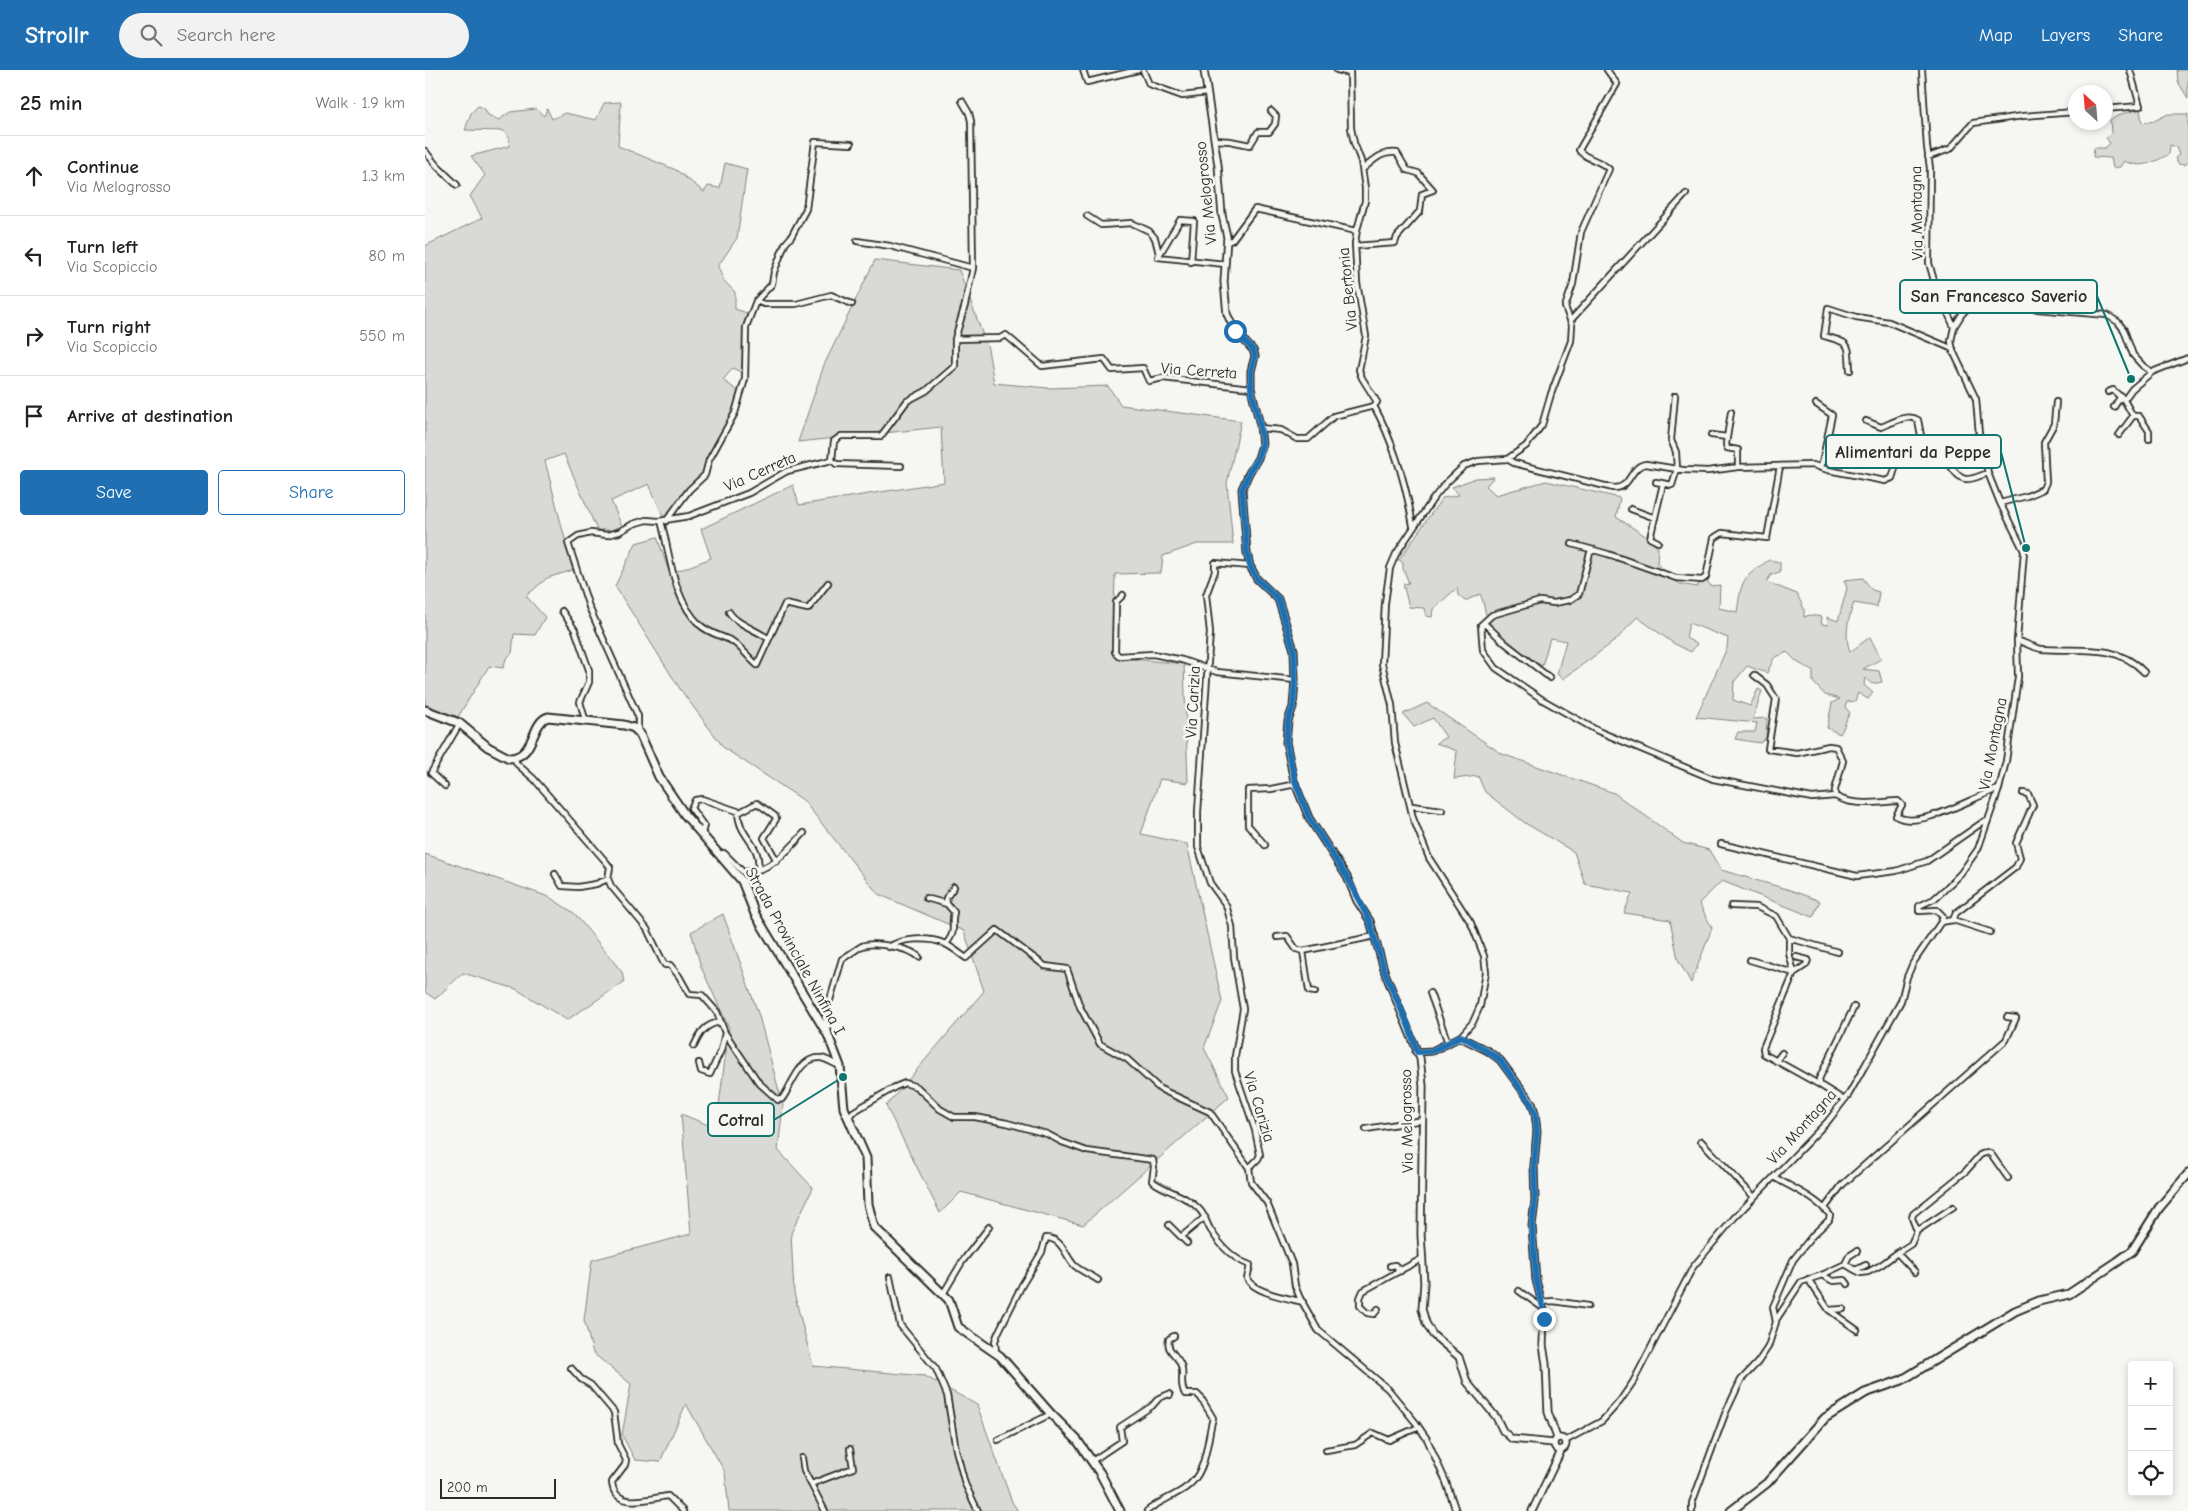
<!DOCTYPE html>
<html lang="en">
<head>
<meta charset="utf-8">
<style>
	:root { --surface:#fff; --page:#f2f2f2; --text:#222; --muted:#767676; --line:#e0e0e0; --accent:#1f6fb2 }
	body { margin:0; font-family:"Comic Neue",sans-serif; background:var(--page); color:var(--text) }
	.controls { position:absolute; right:15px; bottom:15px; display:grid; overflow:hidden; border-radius:5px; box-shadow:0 2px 8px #0003 }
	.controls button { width:45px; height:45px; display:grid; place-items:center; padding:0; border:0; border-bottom:1px solid var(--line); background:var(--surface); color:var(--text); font:25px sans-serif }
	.compass { position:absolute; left:1643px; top:15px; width:45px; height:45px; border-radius:50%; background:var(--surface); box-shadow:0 2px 8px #0003; rotate:334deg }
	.scale { position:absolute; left:15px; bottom:12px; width:116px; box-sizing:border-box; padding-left:5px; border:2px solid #2b2b2b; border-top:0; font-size:14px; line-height:18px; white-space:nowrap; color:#2b2b2b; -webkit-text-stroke:4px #f6f6f2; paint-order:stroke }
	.stop { position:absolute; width:15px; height:15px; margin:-11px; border:4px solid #1f6fb2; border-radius:50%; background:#fff }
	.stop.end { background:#1f6fb2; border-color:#fff; box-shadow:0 1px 5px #0008 }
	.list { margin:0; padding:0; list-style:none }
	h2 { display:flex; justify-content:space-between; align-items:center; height:65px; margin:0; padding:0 20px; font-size:21px }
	h2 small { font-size:16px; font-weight:400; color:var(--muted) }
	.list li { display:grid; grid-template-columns:32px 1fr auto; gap:15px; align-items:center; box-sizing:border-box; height:80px; padding:0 20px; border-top:1px solid var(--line) }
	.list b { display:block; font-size:19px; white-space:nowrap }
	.list p { margin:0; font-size:16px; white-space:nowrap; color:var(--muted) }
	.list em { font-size:16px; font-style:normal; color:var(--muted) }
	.actions { display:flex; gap:10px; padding:15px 20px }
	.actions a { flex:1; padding:11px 0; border:1px solid var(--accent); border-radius:5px; text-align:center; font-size:18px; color:var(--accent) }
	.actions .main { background:var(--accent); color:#fff }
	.icon { flex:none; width:28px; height:28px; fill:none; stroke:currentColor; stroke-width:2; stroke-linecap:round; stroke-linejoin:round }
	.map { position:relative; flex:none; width:1763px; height:1441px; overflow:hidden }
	header { display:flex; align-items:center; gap:30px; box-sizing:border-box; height:70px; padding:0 25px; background:var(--accent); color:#fff }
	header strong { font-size:24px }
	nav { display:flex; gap:28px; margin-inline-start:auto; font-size:18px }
	.search { width:350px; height:45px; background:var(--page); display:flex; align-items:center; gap:12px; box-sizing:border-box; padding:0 18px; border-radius:28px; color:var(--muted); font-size:19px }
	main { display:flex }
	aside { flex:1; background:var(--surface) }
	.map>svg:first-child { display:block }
</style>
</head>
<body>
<header>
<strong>Strollr</strong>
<div class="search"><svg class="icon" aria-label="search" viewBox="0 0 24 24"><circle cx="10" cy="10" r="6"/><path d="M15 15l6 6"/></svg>Search here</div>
<nav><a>Map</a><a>Layers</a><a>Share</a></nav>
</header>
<main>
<aside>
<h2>25 min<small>Walk · 1.9 km</small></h2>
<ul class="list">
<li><svg class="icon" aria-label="ahead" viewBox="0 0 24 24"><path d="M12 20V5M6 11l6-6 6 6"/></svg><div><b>Continue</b><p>Via Melogrosso</p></div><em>1.3 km</em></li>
<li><svg class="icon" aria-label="left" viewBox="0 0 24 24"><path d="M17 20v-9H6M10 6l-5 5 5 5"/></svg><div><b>Turn left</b><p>Via Scopiccio</p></div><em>80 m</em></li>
<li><svg class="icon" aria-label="right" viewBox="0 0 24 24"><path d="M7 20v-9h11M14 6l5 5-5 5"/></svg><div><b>Turn right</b><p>Via Scopiccio</p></div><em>550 m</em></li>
<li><svg class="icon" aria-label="arrive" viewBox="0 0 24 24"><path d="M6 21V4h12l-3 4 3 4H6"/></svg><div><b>Arrive at destination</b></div></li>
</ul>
<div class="actions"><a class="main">Save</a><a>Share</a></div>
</aside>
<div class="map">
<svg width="1763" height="1441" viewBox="0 0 1763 1441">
	<rect width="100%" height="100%" fill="#f6f6f2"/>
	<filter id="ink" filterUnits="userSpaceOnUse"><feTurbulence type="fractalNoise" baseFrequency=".02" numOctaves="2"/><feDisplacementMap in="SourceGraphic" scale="10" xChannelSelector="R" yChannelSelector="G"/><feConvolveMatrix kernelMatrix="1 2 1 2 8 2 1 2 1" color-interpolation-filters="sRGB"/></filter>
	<g filter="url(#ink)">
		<path fill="#d9d9d5" stroke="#828280" d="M1752 0H1763V28L1753 12Z
			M196 32 193 76 251 100 279 122 283 116 295 118 300 93 322 99 312 168 293 196 299 211 310 222V239L322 243 318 259 317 303 308 298 298 310 313 321 305 349 283 386 277 406 239 448 224 414 186 431 197 456 186 460H172L139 384 120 391 148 500 122 508 101 526 120 547 110 565 89 564 87 583 81 589 78 598 64 596 33 647 0 637V176L57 148 45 126 60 105 46 86 85 76 84 68 79 61 40 60 46 43 53 36 59 38 63 45 74 50 85 42 111 39 119 46 122 39 127 49 140 43 171 50 179 33Z
			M1715 39 1717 53 1729 51 1743 44H1763V91L1759 95 1753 94 1750 88 1754 85 1751 77 1745 75 1744 84C1728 93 1716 99 1699 91L1695 97 1688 98 1686 88 1668 87 1669 78H1680L1685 73 1681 68 1686 64 1685 50 1697 44Z
			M450 190 534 200 563 279 569 313 623 318 683 316 696 335 816 351 802 413 808 474H772L738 486 736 503 690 504 688 587 759 594 763 713 735 709 716 764 762 774 797 931 779 978 804 1027 658 1155 536 1122 515 1143 461 1036 559 921 539 861 453 824 378 730 299 678 255 619 190 516 211 473 232 467 245 504 286 488 276 459 368 415 374 435 519 412 516 357 373 372 399 295Z
			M1069 407 1061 416 1071 425 1121 411 1195 428 1191 447 1219 465 1233 478 1232 494 1255 514 1272 517 1274 513 1282 511 1286 516 1295 515 1294 538 1312 542C1317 509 1316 509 1344 490L1355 492V502L1346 505 1341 512 1372 524 1379 539V547L1385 545 1397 547 1396 554 1403 555 1402 547 1413 551 1422 518 1419 510 1438 508 1447 520 1454 522 1452 537 1429 533C1423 549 1419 565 1425 582L1445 567 1456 589 1438 599 1454 601 1457 612 1447 614 1440 608 1439 615 1448 623 1443 629 1433 623 1430 631 1422 632 1420 637 1425 643C1420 650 1420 657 1415 664L1402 658 1407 633 1415 629 1400 625 1388 612V601L1372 592 1362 582 1349 588 1342 603 1322 596 1309 612 1308 630 1325 636 1333 619 1337 621 1328 649 1342 648 1341 668 1335 673 1310 669 1313 662H1330L1332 653 1271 647 1302 578 1303 568 1264 553 1261 568 1272 574 1266 582 1248 573 1212 547 1191 570 1138 609 1132 604 1141 571 1125 568 1117 596C1102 585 1075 570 1065 554 1059 545 1060 533 1055 524L1040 531 1033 525 1032 518 1008 539 1007 547 1001 546 999 538 984 537 978 514 984 513 978 499V493L974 490 1017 428 1034 425 1027 417 1051 408Z
			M1002 633 1077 684 1189 723 1258 773 1284 780 1296 800 1365 820 1395 831 1388 847 1297 811 1274 833 1287 858 1266 913 1253 889 1245 850 1199 843 1207 823 1160 814 1149 782 1100 753 1060 722 1053 706 1029 709 1032 681 1011 673 1021 667 1008 648 989 657 978 644Z
			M0 784 124 827 149 843 197 902 199 912 142 950 91 919 38 903 10 929 0 922Z
			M298 844 334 946 358 1036 353 1080 388 1118 366 1163 369 1223 388 1296 500 1306 552 1335 587 1432 593 1441H304L300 1402 261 1334 235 1392 210 1390 197 1365 206 1314 168 1283 159 1250 167 1190 266 1164 256 1044 291 1058 304 958 276 897 266 862Z"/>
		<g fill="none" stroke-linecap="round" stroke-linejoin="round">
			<g stroke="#2b2b2b" stroke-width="8">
				<path id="minor" d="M658 0 662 12 713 0
					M718 0 724 14 757 26 782 23
					M912 0 925 3
					M925 0 926 58 929 73 936 91 940 118V131L932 160 930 173 932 213 941 266 934 300 937 308 952 332 949 336C969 373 981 414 988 456
					M1497 0 1502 77 1505 98 1504 193 1510 214 1529 257
					M537 31 544 43 546 51 548 198
					M1680 39 1715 36 1705 0
					M789 70 805 71 825 75 833 62H844L850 54 851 46 846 41
					M0 81 12 96 32 115
					M1503 87 1525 79 1548 53 1598 46 1650 42
					M662 146 676 155 707 153 724 161 730 168 734 184
					M432 171 465 176 548 198 540 235 530 269
					M802 172 807 170 830 139 931 161
					M930 176 970 173 972 167 995 141 997 124 1008 120 993 103 982 100 972 83C957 81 950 89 938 99
					M766 192 769 151 755 150 733 187 800 194
					M331 231 339 234H371L406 225 427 234
					M1146 250 1261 124
					M1425 300C1423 272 1427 274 1399 266L1403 238 1431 247 1464 252 1528 279
					M1683 322 1688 320 1699 330
					M1391 334 1407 345 1396 398
					M1689 337 1696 326
					M1306 342 1301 374 1302 378 1313 380V397
					M1708 346H1714L1724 361V369
					M1441 351 1456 357C1467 353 1482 343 1493 350L1498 376
					M835 358 856 360 872 369H883L909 346 949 336
					M1286 365 1302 367
					M1694 365 1708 346 1699 330 1707 319 1727 302
					M1082 389 1101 376 1117 355 1126 324 1146 271 1147 255 1140 237 1148 214 1156 162 1184 99C1175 90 1158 88 1154 80L1192 14 1182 0
					M407 390 411 394 476 396
					M1231 412 1247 415 1252 399 1251 382 1246 370 1250 326
					M1575 433 1602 426 1618 419 1621 412 1619 372 1629 354 1631 332
					M1206 439 1230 448
					M236 451C246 487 247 528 275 555 283 563 297 566 307 571 316 577 324 588 332 595L360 534 383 539 403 513
					M241 451 264 420 280 405 284 390 310 343 320 309 321 257 331 231 347 214 349 202 360 174 366 167 381 139 390 72 426 74
					M1233 472 1225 468 1238 414
					M1147 474 1183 484 1251 508 1277 510 1281 507 1289 468 1297 463 1342 468 1355 396
					M825 496 790 493V501L781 525 785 562 773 742V777L785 813 801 835 807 856 809 887 818 939 810 986V1001L830 1060 835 1085 833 1089 824 1098 826 1112 842 1133 861 1179 867 1194 870 1216 875 1228 893 1260 963 1319 991 1353 1002 1369 1021 1412 1031 1441
					M698 525 691 532 690 582 694 586 728 584 757 590 792 602 870 610
					M137 541 150 560 164 600V612L155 632 160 649
					M304 542C311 554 332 560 344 569
					M1056 555 1067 545 1115 531 1129 533 1145 530 1154 524 1165 483 1169 480
					M1592 570C1600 573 1609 578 1617 579 1653 582 1691 572 1719 602
					M1329 605 1342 615 1351 629 1343 679 1372 683 1404 676 1411 677 1418 691 1410 720V726C1429 737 1452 732 1473 731L1477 735 1471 746C1495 761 1548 726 1574 719
					M1125 608 1080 573 1061 555H1056L1058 580 1071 598 1118 630 1173 661 1288 709 1387 728 1410 726
					M213 661V646L164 537 143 473 153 466 166 463 182 465 194 462 208 454 221 450 234 451 264 446 324 423 362 401 407 390 409 371 416 366H456L482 331 501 321 530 296V269L575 268 581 265 617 296 679 289 687 300 718 298 724 311 738 308 826 318
					M89 688 92 694 109 709 182 793 185 797 183 809 186 816 222 859 238 892 240 895H245L254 906 264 924 277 925 285 934 292 942 300 963 334 1013 353 1030 357 1029C367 1016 374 986 396 988 402 989 409 994 415 996
					M20 716 6 703 35 653
					M987 736 1017 740
					M313 742C314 769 337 773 333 799
					M277 763 279 756 266 738 270 730 277 729 315 742 332 733 350 746 351 749 339 768 352 791
					M1296 774 1432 806 1471 801 1502 791 1558 752 1563 751
					M840 775 823 755V720L846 719 871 714
					M296 784 299 783 318 802C344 803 363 781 379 763
					M130 804 137 816 153 817 171 814 183 809
					M501 828 522 834 529 842C525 857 533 859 521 874
					M522 834 521 828 529 817
					M1306 836 1332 837 1351 846 1364 868
					M1528 850 1565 862
					M1516 852 1528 850 1531 843 1591 797 1595 788 1591 773 1608 735 1603 724 1598 723
					M852 867 862 866 871 879 878 881
					M464 877C476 868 504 867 518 873 526 876 534 883 541 888L572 860 620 896 642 899 655 937 675 974 702 989 735 1019 785 1042 824 1098
					M1371 887 1383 890 1381 895 1369 903 1364 883V868L1413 882
					M1325 890 1369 903 1338 978 1339 984 1395 1015
					M890 922 884 921 878 881 950 866
					M1005 923 1023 973
					M404 964 400 947 417 889C424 885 430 880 437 876 449 871 485 878 494 887
					M1035 967 1048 952 1055 936 1061 902 1059 886 1046 853 1004 788 988 748 970 673 967 635 957 594 960 533 965 498 971 484 1008 429 1021 413 1039 396 1053 391 1082 389 1089 393 1188 418C1207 419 1204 396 1221 394L1258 400 1283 401 1313 397 1388 395 1403 400 1460 411 1467 408 1476 380 1481 374C1495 372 1510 380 1520 390 1527 396 1531 407 1540 409 1548 410 1556 405 1563 403
					M269 976C275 963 280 954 296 952
					M1351 991 1357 983
					M274 993 276 1001 285 1004 296 980 300 963
					M1419 1030 1395 1015 1394 1009 1429 937
					M425 1049V1045L428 1042 470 1017 480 1013 492 1017 515 1039 529 1047H550L582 1053 622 1064 637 1072 662 1081 728 1090 729 1097 727 1111C742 1122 761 1125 774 1139 780 1145 781 1152 785 1159 795 1175 807 1189 825 1195L822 1209C830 1223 863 1228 878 1232
					M941 1059 998 1050
					M1276 1071 1329 1127
					M1399 1139 1417 1115 1581 970 1591 948 1582 947
					M744 1155 756 1167 780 1147
					M1492 1161 1528 1137
					M756 1167 762 1173
					M1472 1183 1486 1174 1492 1161 1487 1148 1488 1144 1541 1101 1555 1085 1562 1082 1566 1084 1583 1108
					M1420 1194 1430 1200 1441 1195
					M965 1196 970 1195 976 1201
					M1430 1200 1436 1203 1443 1202 1456 1195 1472 1183 1490 1202
					M1397 1205 1408 1211 1420 1210 1423 1214
					M465 1207 475 1255 511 1299 522 1325 531 1380 540 1414 553 1441
					M1383 1209 1404 1240 1418 1239
					M1094 1221 1115 1236H1118
					M518 1224 537 1192 564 1157
					M1117 1232 1128 1231 1163 1236
					M953 1239 949 1244 942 1243 935 1236V1228L938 1221 998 1188
					M1404 1240 1432 1260
					M1351 1250 1376 1212 1397 1205 1420 1194 1424 1186 1432 1181
					M571 1283 570 1271 573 1263 597 1215 617 1182 621 1168C637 1168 640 1185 649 1195 655 1201 666 1205 673 1210
					M146 1298 156 1309 166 1315 189 1342 193 1374 201 1390 200 1395 187 1412C189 1441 225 1428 243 1426L258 1441
					M573 1370 626 1344
					M1140 1371 1177 1351 1195 1331 1208 1312 1268 1197 1309 1148 1403 1051 1424 1024 1476 931 1482 907 1488 893 1516 852 1518 846 1512 840 1494 841V836L1509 829 1519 820 1536 803 1553 779 1574 719 1581 691 1593 607 1592 570 1599 481 1575 433 1563 403 1554 364 1551 329 1528 281 1526 271 1529 257 1537 244 1546 234 1558 229 1572 228 1612 239 1682 245 1693 252 1699 260 1708 285 1718 296 1727 302 1763 288
					M901 1380 930 1375 948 1363 964 1370 994 1357
					M377 1388 379 1401 386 1414
					M667 1391 697 1371 695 1357 727 1336 734 1328 744 1324 745 1325
					M400 1441 386 1414 428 1398 425 1379
					M722 1441C733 1432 747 1427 759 1419 783 1404 781 1372 788 1348L776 1328 772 1324H760C753 1312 761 1304 755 1293 751 1284 741 1281 744 1269L749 1266
					M1267 1441V1433L1300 1344 1316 1310 1333 1292 1343 1277 1351 1252 1348 1237 1368 1190 1388 1165 1404 1150 1405 1145C1392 1128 1367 1118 1349 1107"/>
			</g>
			<g stroke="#2b2b2b" stroke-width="9">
				<path id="tertiary" d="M779 0 793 95 797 145 802 167 799 212 802 244 810 261 828 280 830 286 826 301V318L835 355 837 375 833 388 824 403 817 419 822 483 825 496 832 509 853 529 869 580 870 610 868 637 863 651 861 672 869 711 884 748 922 807 932 831 945 851 960 903 995 988 998 1016 996 1165 999 1213 997 1239 1001 1253 1008 1265 1034 1287 1042 1312 1071 1347 1078 1361 1087 1369 1128 1373
					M991 982 1007 981 1035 967 1063 981 1075 990 1107 1033 1110 1043 1112 1061 1109 1096 1110 1131 1107 1156 1111 1210 1119 1241 1118 1275 1121 1294 1123 1342 1132 1368
					M1129 1374a6 6 0 1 1 12 0a6 6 0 1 1-12 0Z
					M1107 1441 1137 1379"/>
			</g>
			<g stroke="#2b2b2b" stroke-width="11">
				<path id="secondary" d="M0 640 34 653 63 677 84 688C110 688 106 652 123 647L199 655 209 658 215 664 234 707 245 723 260 745 317 811 330 844 403 965 415 996 419 1038 441 1088 443 1134 449 1157 524 1230 533 1257 575 1286 626 1344 652 1370 675 1403 695 1441
					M1306 1441 1342 1413 1400 1348 1440 1323 1477 1310 1590 1241 1614 1231 1644 1224 1692 1192 1707 1181 1734 1138 1763 1104"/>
			</g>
			<use href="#minor" stroke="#f6f6f2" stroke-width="4.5"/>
			<use href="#tertiary" stroke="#f6f6f2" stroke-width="5.5"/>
			<use href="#secondary" stroke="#f6f6f2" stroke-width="7"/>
		</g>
	</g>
	<g fill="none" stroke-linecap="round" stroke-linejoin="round" filter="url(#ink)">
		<path stroke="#1f6fb2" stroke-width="6" d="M810 261 828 280 830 286 826 301V318L835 355 837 374 833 388 824 403 817 419 822 483 825 496 832 509 853 529 869 580 870 610 868 637 863 651 861 672 870 711 884 748 922 807 945 852 960 903 984 957 992 982 1007 981 1036 966 1062 981 1075 990 1106 1033 1110 1043 1112 1061 1109 1096 1110 1131 1107 1156 1111 1210 1119 1241V1249"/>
	</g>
	<g text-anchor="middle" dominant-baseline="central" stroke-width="5" stroke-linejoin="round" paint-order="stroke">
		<g font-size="16" fill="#2b2b2b" stroke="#f6f6f2">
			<text transform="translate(781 123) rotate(-96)">Via Melogrosso</text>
			<text transform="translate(1492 143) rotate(-91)">Via Montagna</text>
			<text transform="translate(923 219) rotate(-96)">Via Bertonia</text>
			<text transform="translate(774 301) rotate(4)">Via Cerreta</text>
			<text transform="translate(335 402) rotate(-24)">Via Cerreta</text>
			<text transform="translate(768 632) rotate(-87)">Via Carizia</text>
			<text transform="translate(1568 674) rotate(-79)">Via Montagna</text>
			<text transform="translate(370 881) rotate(61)">Strada Provinciale Ninfina I</text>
			<text transform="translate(834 1037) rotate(73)">Via Carizia</text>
			<text transform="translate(982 1051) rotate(-91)">Via Melogrosso</text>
			<text transform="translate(1377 1057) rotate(-48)">Via Montagna</text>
		</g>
	</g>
	<path fill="none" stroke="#0f766e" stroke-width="2" d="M1706 309L1672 226M1601 478L1576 382M418 1007L349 1050"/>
	<g fill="#0f766e" stroke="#f6f6f2" stroke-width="2">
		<circle cx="1706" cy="309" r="5"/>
		<circle cx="1601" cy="478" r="5"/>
		<circle cx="418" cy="1007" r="5"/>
	</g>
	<g fill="#f6f6f2" stroke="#0f766e" stroke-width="2">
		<rect x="1475" y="210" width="197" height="33" rx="5"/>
		<rect x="1401" y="365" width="175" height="33" rx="5"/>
		<rect x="283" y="1033" width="66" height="33" rx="5"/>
	</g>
	<g font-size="18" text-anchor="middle" font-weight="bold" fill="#2b2b2b">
		<text x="1574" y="232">San Francesco Saverio</text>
		<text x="1488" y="388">Alimentari da Peppe</text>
		<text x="316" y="1056">Cotral</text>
	</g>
</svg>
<div class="controls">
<button>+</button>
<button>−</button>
<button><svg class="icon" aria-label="locate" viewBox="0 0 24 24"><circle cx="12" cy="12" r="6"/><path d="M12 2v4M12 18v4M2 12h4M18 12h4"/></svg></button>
</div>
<svg class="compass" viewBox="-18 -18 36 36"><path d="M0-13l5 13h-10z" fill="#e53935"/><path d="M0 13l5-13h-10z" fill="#767676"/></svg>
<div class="scale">200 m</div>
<div class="stop" style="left:810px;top:261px"></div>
<div class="stop end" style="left:1119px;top:1249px"></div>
</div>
</main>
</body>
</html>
